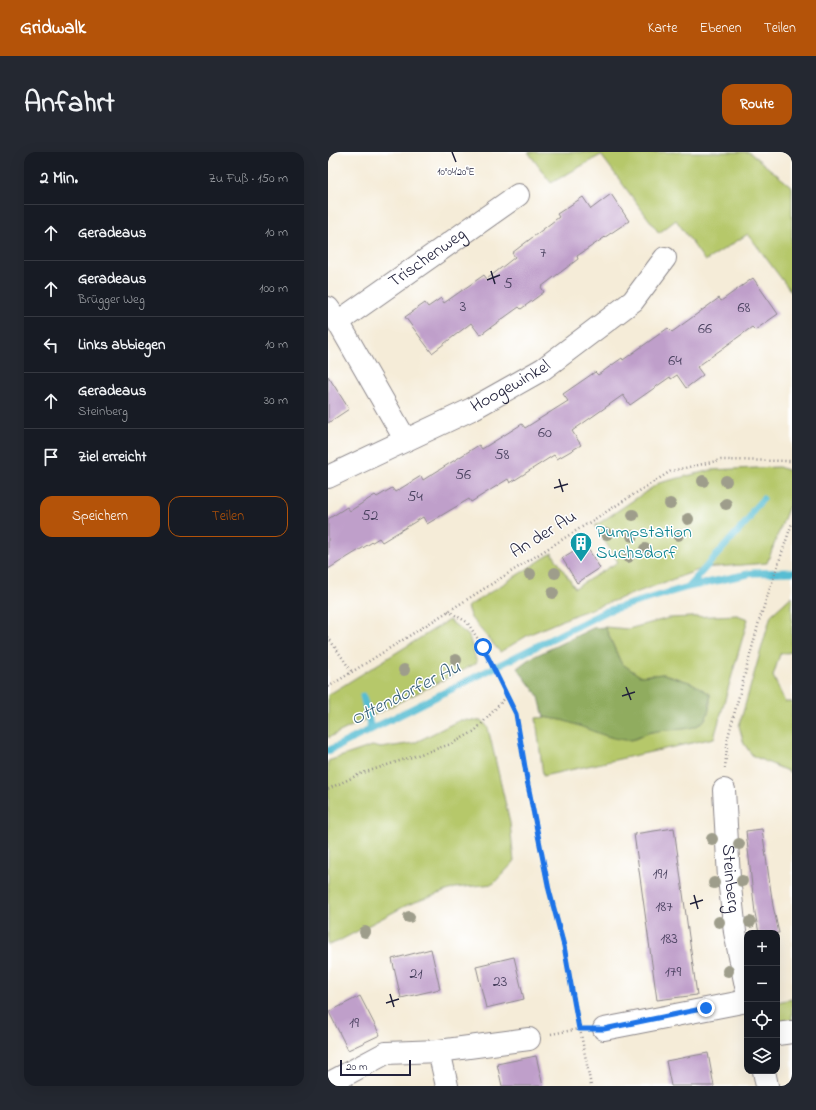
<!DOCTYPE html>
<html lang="de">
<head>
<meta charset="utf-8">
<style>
	:root { --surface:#171b24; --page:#242831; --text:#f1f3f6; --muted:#9ea1a6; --line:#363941; --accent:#b45309 }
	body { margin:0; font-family:"Indie Flower",sans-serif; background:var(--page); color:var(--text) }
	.controls { position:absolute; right:12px; bottom:12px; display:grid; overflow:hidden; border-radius:8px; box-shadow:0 4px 16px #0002 }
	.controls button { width:36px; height:36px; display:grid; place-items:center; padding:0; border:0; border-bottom:1px solid var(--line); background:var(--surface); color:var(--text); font:20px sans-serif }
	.scale { position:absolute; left:12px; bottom:10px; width:71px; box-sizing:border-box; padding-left:4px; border:2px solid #22223b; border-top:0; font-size:11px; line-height:14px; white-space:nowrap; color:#22223b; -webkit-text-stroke:3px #fff; paint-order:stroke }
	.stop { position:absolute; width:12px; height:12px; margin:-9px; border:3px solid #1a73e8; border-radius:50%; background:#fff }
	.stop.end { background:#1a73e8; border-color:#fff; box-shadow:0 1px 4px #0008 }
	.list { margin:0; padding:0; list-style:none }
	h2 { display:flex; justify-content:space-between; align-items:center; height:52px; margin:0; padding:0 16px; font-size:17px }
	h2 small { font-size:13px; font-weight:400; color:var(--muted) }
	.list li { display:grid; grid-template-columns:26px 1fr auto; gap:12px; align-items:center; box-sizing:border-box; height:56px; padding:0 16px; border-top:1px solid var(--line) }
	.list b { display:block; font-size:15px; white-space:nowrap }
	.list p { margin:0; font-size:13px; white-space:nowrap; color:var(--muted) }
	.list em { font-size:13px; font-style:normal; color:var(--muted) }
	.actions { display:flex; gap:8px; padding:12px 16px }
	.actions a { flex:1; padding:9px 0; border:1px solid var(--accent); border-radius:12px; text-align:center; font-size:14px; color:var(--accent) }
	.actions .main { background:var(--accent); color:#fff }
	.icon { flex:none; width:22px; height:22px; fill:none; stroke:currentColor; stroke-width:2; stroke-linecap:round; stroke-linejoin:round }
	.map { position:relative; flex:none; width:464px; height:934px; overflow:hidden; border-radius:12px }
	header { display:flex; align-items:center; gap:24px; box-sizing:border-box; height:56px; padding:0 20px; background:var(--accent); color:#fff }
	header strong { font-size:19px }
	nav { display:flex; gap:22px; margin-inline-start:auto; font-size:14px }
	.intro { display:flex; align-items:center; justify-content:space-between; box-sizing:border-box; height:96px; padding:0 24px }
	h1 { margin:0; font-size:28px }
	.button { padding:10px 18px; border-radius:12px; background:var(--accent); color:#fff; font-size:14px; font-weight:700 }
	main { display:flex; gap:24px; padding:0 24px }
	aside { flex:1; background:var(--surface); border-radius:12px; box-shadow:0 4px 16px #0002 }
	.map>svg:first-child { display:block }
</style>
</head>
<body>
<header>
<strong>Gridwalk</strong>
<nav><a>Karte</a><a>Ebenen</a><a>Teilen</a></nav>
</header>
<div class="intro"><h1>Anfahrt</h1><a class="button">Route</a></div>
<main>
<aside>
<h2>2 Min.<small>Zu Fuß · 150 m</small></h2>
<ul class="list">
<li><svg class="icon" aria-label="ahead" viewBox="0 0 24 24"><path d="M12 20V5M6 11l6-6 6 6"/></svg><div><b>Geradeaus</b></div><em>10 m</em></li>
<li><svg class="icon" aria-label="ahead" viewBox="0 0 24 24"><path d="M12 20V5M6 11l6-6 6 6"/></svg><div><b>Geradeaus</b><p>Brügger Weg</p></div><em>100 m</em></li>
<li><svg class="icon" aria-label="left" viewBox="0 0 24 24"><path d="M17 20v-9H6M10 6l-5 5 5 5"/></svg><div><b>Links abbiegen</b></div><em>10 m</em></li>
<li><svg class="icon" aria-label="ahead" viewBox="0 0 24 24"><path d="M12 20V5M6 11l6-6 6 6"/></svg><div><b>Geradeaus</b><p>Steinberg</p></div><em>30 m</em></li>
<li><svg class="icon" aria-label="arrive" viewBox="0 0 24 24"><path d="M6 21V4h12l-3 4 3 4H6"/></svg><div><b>Ziel erreicht</b></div></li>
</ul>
<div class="actions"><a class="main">Speichern</a><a>Teilen</a></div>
</aside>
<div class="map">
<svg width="464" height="934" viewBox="0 0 464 934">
	<rect width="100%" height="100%" fill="#fff"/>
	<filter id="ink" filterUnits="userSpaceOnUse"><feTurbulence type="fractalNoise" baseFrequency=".025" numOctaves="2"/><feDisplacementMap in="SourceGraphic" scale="8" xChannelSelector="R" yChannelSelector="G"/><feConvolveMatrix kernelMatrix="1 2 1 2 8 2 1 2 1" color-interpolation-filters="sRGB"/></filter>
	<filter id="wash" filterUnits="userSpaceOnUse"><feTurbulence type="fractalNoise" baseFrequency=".012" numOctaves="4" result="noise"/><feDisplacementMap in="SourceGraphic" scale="16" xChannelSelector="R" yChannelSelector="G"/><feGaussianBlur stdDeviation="0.9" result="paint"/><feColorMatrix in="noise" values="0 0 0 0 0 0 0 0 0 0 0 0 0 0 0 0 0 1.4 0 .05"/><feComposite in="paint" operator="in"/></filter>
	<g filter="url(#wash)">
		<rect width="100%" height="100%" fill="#f5ecd8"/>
		<path fill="#b6c86b" stroke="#6c7553" d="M200 0H421L464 35V141L420 82 377 109 348 68 331 81 273 3 223 31Z
			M451 315 464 320V346L439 411 376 416 249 462 202 482 172 500 143 466 139 455 224 401 247 436 290 410 267 374 331 331 383 318Z
			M464 444V500L452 502 445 524 457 550H464V621L425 604 416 592 411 574 443 463Z
			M409 463 420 467 386 586 215 624 208 566C240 562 269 586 300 588 308 588 316 581 323 580 353 573 384 587 382 542L364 531 336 522 312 524 293 511 277 475 300 477 341 466Z
			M121 468 141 484 149 511 0 586V543Z
			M132 568 155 569 160 576 182 671 186 710 165 732 127 736 79 753 9 790 0 793V609L44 594 53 596 86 591Z
			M464 847V868L450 871 449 850Z"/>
		<path fill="#90ac5f" stroke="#59674d" d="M277 475 293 511 312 524 336 522 364 531 382 542C384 586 354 574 324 580 317 581 309 588 301 588 284 589 257 575 240 570 232 567 224 567 216 565L211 545 189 516 201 507 265 476Z"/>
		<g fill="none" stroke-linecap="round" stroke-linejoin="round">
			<path stroke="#56bdd3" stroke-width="7" d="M360 435 421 367 425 358 435 347
				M35 544 43 577
				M0 599 279 459 360 435 425 421 464 420"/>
		</g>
		<g id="blocks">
			<path fill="#bf9fca" d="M283 42 301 69 249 104 250 107 213 135 216 140 193 157 191 155 152 183 143 171 104 201 77 165 97 151 100 155 113 146 116 151 156 123 159 127 187 105 184 101 231 65 229 62 255 45 263 57Z
				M425 126 450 162 427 178 424 175 369 215 375 223 358 236 349 223 343 227 342 225 302 253 295 243 244 279 253 293 229 307 226 303 182 331 180 327 143 350 141 347 99 372 95 365 54 390 51 386 0 417V367L19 355 22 359 47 343 49 345 64 336 67 340 93 324 95 328 151 293 154 297 194 272 197 276 240 249 235 242 267 220 270 223 294 206 295 208 340 176 344 180 391 146 393 149Z
				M0 224 21 257 0 271Z
				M257 392 272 416 249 431 234 406Z
				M346 676 369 843 329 848 306 682Z
				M434 677 445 754 451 781H431L427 761 418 679Z
				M103 797 112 837 73 846 64 807Z
				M186 805 196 847 158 856 148 814Z
				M32 844 52 883 20 898 1 860Z
				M380 901 386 934H343L338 909Z
				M208 904 215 934H174L169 912Z"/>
		</g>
	</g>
	<g filter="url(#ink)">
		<use href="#blocks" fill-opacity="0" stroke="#8c878a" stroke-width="1"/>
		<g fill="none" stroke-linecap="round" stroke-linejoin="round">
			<g stroke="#8c878a" stroke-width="24">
				<g id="minor">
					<path d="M0 156 10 170 77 287"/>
					<path id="s1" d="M10 170 190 43"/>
					<path id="s2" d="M0 325 144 257 215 217 305 149 337 106"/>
					<path id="s3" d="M396 638 401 726 407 780 419 839"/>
					<path d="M276 877 419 849"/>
					<path d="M449 882 464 880"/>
					<path d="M111 899 119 934"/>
					<path d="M436 919 439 934"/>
					<path d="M0 932 58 901 111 899 201 887"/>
				</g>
			</g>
			<path stroke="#8c878a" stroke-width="2.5" stroke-dasharray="1 3" stroke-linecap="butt" d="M120 459 139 470 155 495 188 562 199 633 221 738 236 794 263 934
				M0 485 24 520
				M0 535 343 319 393 308 464 309
				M397 616 400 585 432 466 464 371
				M0 637 32 622 123 592 147 579 180 543
				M223 882 251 877"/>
			<use href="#minor" stroke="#fff" stroke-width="22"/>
		</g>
		<g fill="#9e9d8b">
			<circle cx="375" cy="329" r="6"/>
			<circle cx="398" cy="329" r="6"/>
			<circle cx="342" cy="352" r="6"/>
			<circle cx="398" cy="352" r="6"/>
			<circle cx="305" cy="363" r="6"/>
			<circle cx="360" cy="367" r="6"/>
			<circle cx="279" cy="382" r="6"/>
			<circle cx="350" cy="383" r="6"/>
			<circle cx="304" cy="384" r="6"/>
			<circle cx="317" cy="397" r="6"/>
			<circle cx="300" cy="405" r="6"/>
			<circle cx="227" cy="421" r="6"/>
			<circle cx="202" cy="422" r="6"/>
			<circle cx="225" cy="441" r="6"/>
			<circle cx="128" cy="508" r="6"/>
			<circle cx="76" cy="518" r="6"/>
			<circle cx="384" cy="687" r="6"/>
			<circle cx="411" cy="692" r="6"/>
			<circle cx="414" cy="729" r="6"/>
			<circle cx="386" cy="731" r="6"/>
			<circle cx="81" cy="765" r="6"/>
			<circle cx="391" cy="770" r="6"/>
			<circle cx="422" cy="770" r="6"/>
			<circle cx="37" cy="780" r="6"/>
			<circle cx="400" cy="819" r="6"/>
		</g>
	</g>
	<g fill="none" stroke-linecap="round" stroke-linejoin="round" filter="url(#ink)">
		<path stroke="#1a73e8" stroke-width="5" d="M155 495 188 562 200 633 221 738 236 794 251 877H276L378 856"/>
	</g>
	<path fill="none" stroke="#22223b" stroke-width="1.5" d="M124 0 128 10M163 119 167 132M159 128 172 123M231 327 235 340M226 336 240 332M298 535 303 548M294 544 307 540M366 743 370 757M362 752 375 748M62 842 66 855M58 851 71 847"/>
	<defs>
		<g id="building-pin" transform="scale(1.15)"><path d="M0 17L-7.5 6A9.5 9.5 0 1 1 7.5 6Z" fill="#0f9aa8" stroke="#fff"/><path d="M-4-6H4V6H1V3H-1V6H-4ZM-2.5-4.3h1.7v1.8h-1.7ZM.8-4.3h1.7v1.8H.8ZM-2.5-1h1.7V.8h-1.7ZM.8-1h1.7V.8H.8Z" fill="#fff"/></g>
	</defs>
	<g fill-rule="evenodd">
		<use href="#building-pin" x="253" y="391"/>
	</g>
	<g text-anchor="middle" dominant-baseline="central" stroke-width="3" stroke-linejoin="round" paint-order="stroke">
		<g font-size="16" fill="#49415f">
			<text x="215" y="101">7</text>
			<text x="180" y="132">5</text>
			<text x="135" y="155">3</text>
			<text x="416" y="156">68</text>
			<text x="377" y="177">66</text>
			<text x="347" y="209">64</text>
			<text x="217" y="281">60</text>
			<text x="174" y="303">58</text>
			<text x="135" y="323">56</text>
			<text x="87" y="345">54</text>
			<text x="42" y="364">52</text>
			<text x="332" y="722">191</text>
			<text x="336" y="755">187</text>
			<text x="341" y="787">183</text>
			<text x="345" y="820">179</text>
			<text x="88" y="822">21</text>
			<text x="172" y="830">23</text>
			<text x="26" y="871">19</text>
		</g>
		<g font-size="18" fill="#22223b" stroke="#fff">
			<text stroke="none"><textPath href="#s1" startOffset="110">Trischenweg</textPath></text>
			<text stroke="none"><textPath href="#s2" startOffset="204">Hoogewinkel</textPath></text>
			<text transform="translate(216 383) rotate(-32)">An der Au</text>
			<text stroke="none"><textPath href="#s3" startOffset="89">Steinberg</textPath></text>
		</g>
		<g font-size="18" fill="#0d838f" stroke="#fff" text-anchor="start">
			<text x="268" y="381">Pumpstation<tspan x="268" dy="21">Suchsdorf</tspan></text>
		</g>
		<g font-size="19" font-style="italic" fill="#376078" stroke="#fff">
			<text transform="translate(78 542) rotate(-27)">Ottendorfer Au</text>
		</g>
	</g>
	<g font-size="10" text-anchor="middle" fill="#22223b" stroke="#fff" stroke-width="3" stroke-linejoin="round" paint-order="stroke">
		<text x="128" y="23">10°04'20"E</text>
	</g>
</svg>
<div class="controls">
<button>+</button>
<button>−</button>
<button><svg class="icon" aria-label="locate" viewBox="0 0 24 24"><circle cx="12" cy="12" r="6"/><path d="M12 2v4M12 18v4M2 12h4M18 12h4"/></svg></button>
<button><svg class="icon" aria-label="layers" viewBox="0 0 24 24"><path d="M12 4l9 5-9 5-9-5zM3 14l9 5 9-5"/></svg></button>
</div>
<div class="scale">20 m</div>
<div class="stop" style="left:155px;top:495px"></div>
<div class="stop end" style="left:378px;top:856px"></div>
</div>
</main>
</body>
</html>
